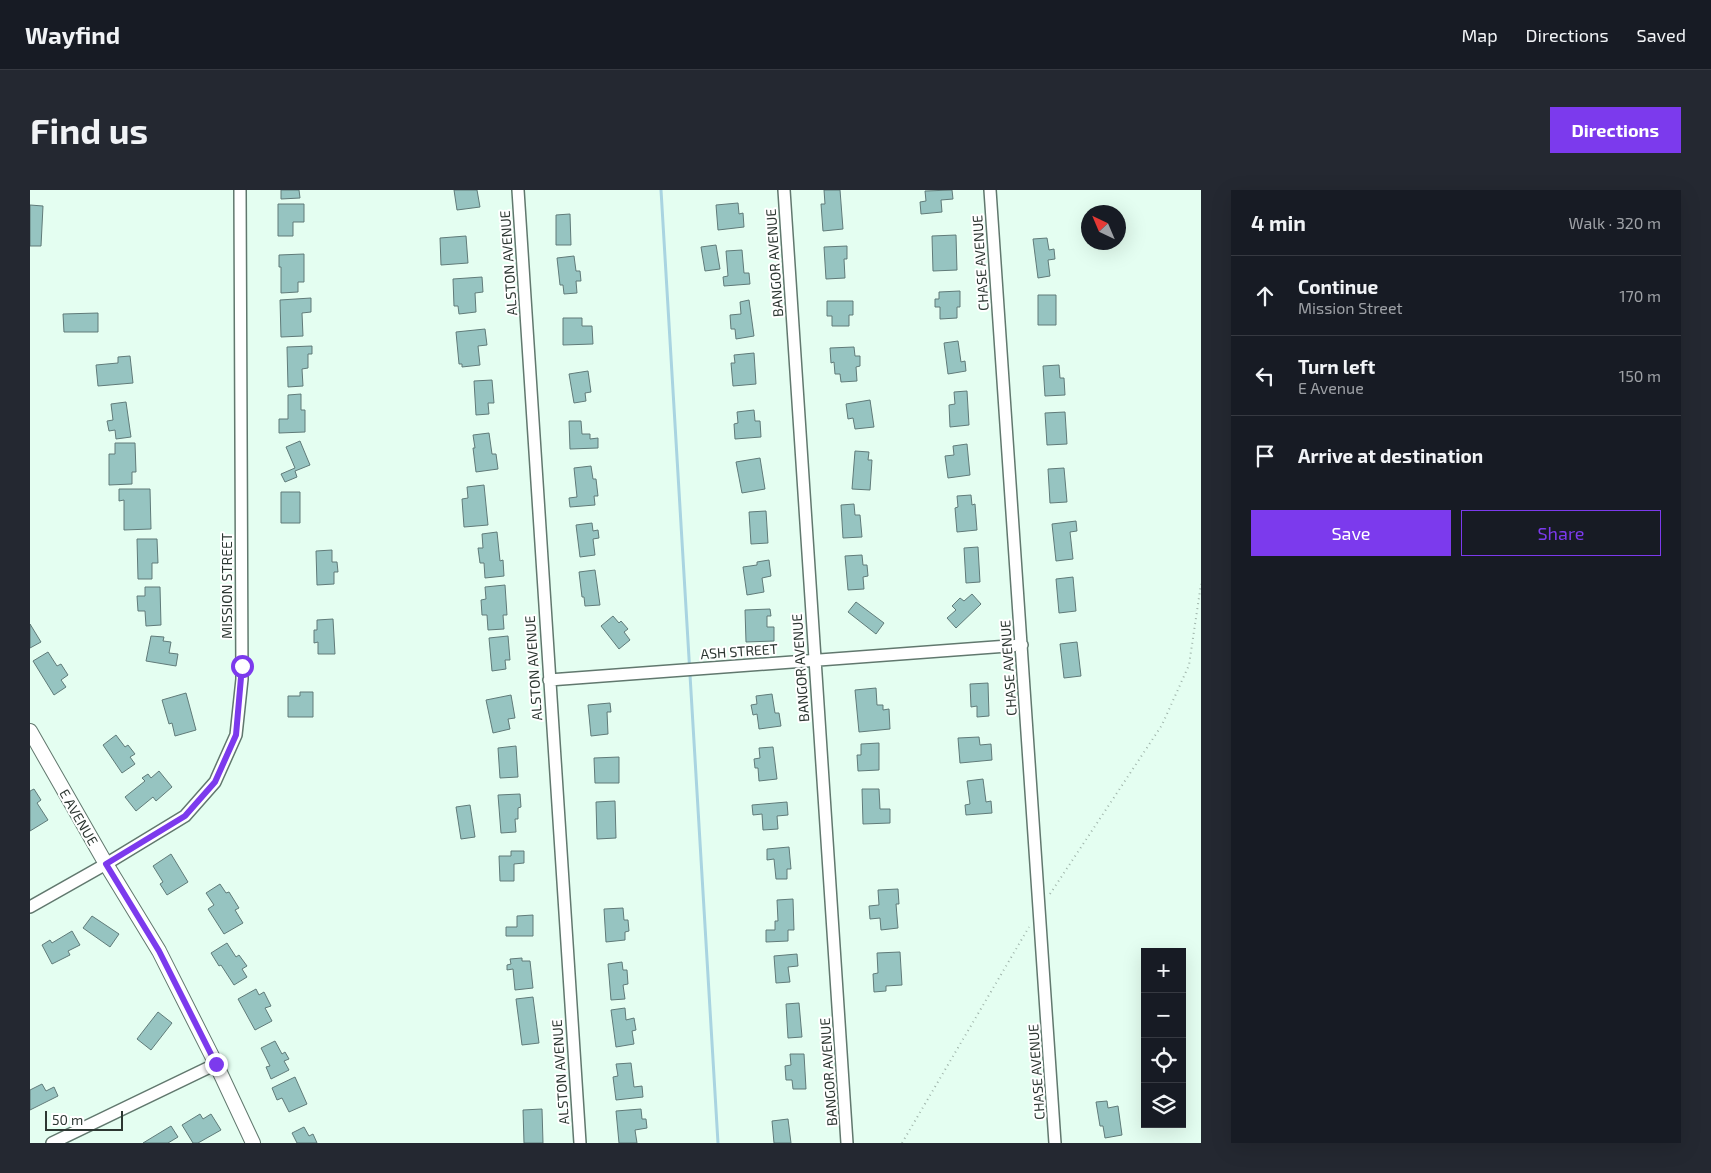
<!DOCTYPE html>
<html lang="en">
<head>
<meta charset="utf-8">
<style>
	:root { --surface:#171b24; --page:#242831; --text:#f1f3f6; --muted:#9ea1a6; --line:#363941; --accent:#7c3aed }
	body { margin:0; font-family:"Exo 2",sans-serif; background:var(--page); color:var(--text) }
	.controls { position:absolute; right:15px; bottom:15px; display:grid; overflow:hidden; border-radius:0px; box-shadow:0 5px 20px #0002 }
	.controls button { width:45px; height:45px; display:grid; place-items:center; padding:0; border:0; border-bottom:1px solid var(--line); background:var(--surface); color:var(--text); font:25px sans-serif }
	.compass { position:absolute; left:1051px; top:15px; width:45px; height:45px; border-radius:50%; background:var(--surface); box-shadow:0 5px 20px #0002; rotate:316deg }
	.scale { position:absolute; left:15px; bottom:12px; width:78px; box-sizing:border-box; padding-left:5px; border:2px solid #2d3732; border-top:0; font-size:14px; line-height:18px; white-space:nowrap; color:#2d3732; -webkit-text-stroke:4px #fff; paint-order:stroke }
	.stop { position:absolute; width:15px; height:15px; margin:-11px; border:4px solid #7c3aed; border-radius:50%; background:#fff }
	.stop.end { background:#7c3aed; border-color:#fff; box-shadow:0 1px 5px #0008 }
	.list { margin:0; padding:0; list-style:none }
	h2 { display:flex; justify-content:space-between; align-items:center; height:65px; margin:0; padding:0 20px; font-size:21px }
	h2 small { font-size:16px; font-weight:400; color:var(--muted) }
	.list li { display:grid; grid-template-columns:32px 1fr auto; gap:15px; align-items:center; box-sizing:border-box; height:80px; padding:0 20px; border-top:1px solid var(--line) }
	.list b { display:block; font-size:19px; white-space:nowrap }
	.list p { margin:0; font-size:16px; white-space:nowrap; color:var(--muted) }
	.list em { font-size:16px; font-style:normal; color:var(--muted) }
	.actions { display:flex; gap:10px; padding:15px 20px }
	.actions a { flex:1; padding:11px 0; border:1px solid var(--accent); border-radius:0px; text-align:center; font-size:18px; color:var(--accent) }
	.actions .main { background:var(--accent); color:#fff }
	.icon { flex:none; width:28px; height:28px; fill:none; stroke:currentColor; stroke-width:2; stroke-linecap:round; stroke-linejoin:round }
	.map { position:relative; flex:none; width:1171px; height:953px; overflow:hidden; border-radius:0px }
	header { display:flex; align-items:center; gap:30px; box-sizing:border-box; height:70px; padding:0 25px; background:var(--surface); border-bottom:1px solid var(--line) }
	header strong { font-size:24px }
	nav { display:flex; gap:28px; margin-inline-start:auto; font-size:18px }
	.intro { display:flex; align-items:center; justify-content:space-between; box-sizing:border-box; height:120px; padding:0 30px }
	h1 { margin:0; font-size:35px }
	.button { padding:12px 22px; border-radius:0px; background:var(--accent); color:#fff; font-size:18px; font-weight:700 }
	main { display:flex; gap:30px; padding:0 30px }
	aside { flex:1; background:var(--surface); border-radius:0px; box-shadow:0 5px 20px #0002 }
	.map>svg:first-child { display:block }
</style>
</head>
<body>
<header>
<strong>Wayfind</strong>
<nav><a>Map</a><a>Directions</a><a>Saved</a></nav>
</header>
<div class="intro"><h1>Find us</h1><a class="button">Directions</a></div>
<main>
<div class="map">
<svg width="1171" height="953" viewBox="0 0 1171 953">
	<rect width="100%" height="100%" fill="#e4fef1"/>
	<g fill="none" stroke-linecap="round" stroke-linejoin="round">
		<path stroke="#a9d4e1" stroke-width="3" d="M631 0 688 953"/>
	</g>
	<path fill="#96c4c1" stroke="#607b79" d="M251 0H269L270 8 251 9Z
		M424 0H447L450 17 427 20Z
		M794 0H810L813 39 793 41 791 14H795Z
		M922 0 923 9 911 10 912 22 891 24 890 12 896 11 895 1Z
		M708 13 709 24 713 23 714 37 688 40 686 15Z
		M248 14H274V32H263V46H248Z
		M0 15 13 16 11 56H0Z
		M540 24 541 55H526V25Z
		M926 45 927 80 903 81 902 46Z
		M436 46 438 73 411 75 410 48Z
		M1017 48 1019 60 1024 59 1025 69 1018 70 1020 86 1008 88 1003 49Z
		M686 55 690 79 675 81 671 57Z
		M817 56V69H814L815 88 796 89 794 57Z
		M712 60 714 83H719L720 94 694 96 693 87 698 86 696 61Z
		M274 64V92H268V102L251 103V77H249V65Z
		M544 66 546 81H550L551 91H546L547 103 534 104 533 95H530L527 68Z
		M452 87 453 102 445 103 446 122 429 124 428 116H424L423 89Z
		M930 101V117H927V128L910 129V117H905V109H909V102Z
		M1008 105H1026V135H1008Z
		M281 108V122L272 123 273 146 251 147 250 110Z
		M719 110 724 146 706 149 705 139H701L700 125 711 124 710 112Z
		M797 111H823V125H819V136H802V126H797Z
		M68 123V142H34L33 124Z
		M533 128H552V136H562L563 154 533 155Z
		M455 139 457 155 448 156 450 175 432 177V174H429L426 142Z
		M928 151 931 172 935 171 936 181 918 184 914 153Z
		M282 156V164H278V178L272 179 273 196 258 197 257 157Z
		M824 157 825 166H830V176L826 177 827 191 811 192 810 184H805L804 172 801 173 800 158Z
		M724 163 726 194 703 196 701 173H705L704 165Z
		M100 166 103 193 68 196 66 175 88 173V167Z
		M1029 175 1030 188H1034L1035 205 1015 206 1013 176Z
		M558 181 561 202 555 203 556 211 544 213 539 184Z
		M462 190 464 213H458L459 224 446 225 444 191Z
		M937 201 939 235 920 237 919 215 925 214 924 202Z
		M271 204V220H275V242L249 243V229H258V205Z
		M840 210 844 237 825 239 823 228 818 229 816 214Z
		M96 212 101 247 86 249 85 240 79 241 77 231 83 230 81 214Z
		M724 220 725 231H730L731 247 705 249 704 234 708 233 707 222Z
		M1035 222 1037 254 1017 255 1015 223Z
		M539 231H551L552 244H560V249L568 248V258L540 259Z
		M459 243 462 264H466L468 279 446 282 443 258H445L443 245Z
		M270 251 280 275 265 281 267 287 255 292 251 284 265 278 256 257Z
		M85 253H105L106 282H102V294L79 295V264H85Z
		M937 254 940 285 918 288 915 266 924 265 923 256Z
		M825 261 839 262 838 270H842L840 300 822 299Z
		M730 268 735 299 712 303 706 272Z
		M561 276 563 289H566L568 306H564L565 315 540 317 539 308 547 307 544 278Z
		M1034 278 1037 312 1020 313 1018 279Z
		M454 295 458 335 434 337 432 309 438 308 437 297Z
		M89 299H120L121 339 94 340V310L89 311Z
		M251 302H270V333H251Z
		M941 305 942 315 945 314 947 340 927 342 925 318 928 317 927 306Z
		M824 314 825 325H830L832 347 813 348 811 315Z
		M736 321 738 353 721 354 719 322Z
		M1046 331 1047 341 1040 342 1043 369 1026 371 1022 334Z
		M562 333 563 341 568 340 569 348 563 349 565 365 550 367 546 335Z
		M467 342 470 371 473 370 474 386 455 388 454 373H450L448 358H453L452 344Z
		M107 349H127L128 373H122V389H108Z
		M948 357 950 392 936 393 934 358Z
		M302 360V372H307L308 382H304V394L287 395 286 361Z
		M832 365 833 375H837L838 386 833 387 834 399 818 400 815 366Z
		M739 370 741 386 732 388 734 402 717 405 713 377 727 375V372Z
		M565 380 570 415 555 416 554 407H552L549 382Z
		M1043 387 1046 421 1029 423 1026 389Z
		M475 395 477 425H473L474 439 458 440 457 425H452L451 410 456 409 455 397Z
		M115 397H130L131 435 116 436 115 421H108L107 406H115Z
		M942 404 951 414 926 438 917 428 926 420 922 416 930 408 934 411Z
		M826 412 854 433 846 444 818 422Z
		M740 419 741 426H737V437H744V451L716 452 715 420Z
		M583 426 589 433 591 431 598 439 594 442 600 450 589 459 571 436Z
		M303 429 305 464H288V452L284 453V440H287V430Z
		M0 434 11 452 0 458Z
		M121 446 134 447 133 451 141 452 139 463 148 464 146 476 116 471Z
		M478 446 480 470H475L476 479 462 481 459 448Z
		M1047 452 1051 486 1034 488 1030 454Z
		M18 462 27 476 31 474 38 485 31 490 36 497 24 505 3 471Z
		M958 493 959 526 947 527V516L941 517 940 494Z
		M846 498 847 515H853V520L859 519 860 539 829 542 825 500Z
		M270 502H283V527H258V506H270Z
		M156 503 166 540 145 546 142 533 139 534 132 510Z
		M742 504 745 523H749L751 536 729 539 727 524 723 525 721 515 727 514 726 506Z
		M481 505 485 528 478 529 480 539 463 543 456 510Z
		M580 513 581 522H577L578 544 561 546 558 515Z
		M86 545 95 557 98 555 105 564 100 567 105 574 92 583 73 555Z
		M949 547 950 555 961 554 962 570 930 573 928 548Z
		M849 553V580L828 581 827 565H831V554Z
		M486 556 488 587 470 588 468 558Z
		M743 557 747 589 729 591 728 578H725L724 569 730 568 729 558Z
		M589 567V593H565L564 568Z
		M129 581 142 597 126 611 123 607 106 621 95 607 115 591 112 588 118 584 121 588Z
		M953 589 956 612 961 611 962 623 936 625 935 615 940 614 937 591Z
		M4 599 11 610 7 613 18 630 0 641V601Z
		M832 599H849L850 619H860V633L833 634Z
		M490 604 491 617 488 618V629H485L486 642 471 643 468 605Z
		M585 611 586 648 567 649 566 612Z
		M757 612 758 625 747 626 748 639 733 640 732 624 723 625 722 615Z
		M440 615 445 647 431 649 426 617Z
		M759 657 761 679H757V689H746L744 669 737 670V659Z
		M481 661H494V673L484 674V691H470L469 666H481Z
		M141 664 158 692 137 705 130 694 133 692 123 676Z
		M190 694 196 703 199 702 209 718 205 720 213 733 194 744 178 719 184 715 176 703Z
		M868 699 869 714H866L868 738 851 740 850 728 840 729 839 716 849 715 848 700Z
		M763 709 764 740H758V751L736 752V740H745V731H748L747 710Z
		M593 718 594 730H598L599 741 595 742V750L576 752 574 719Z
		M503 725V746H476V737H487V726Z
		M62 726 89 744 80 757 53 738Z
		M42 741 50 755 38 761 40 765 22 774 12 755 20 750 22 753Z
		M197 753 206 767 209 765 217 776 212 779 217 787 204 795 191 775 189 776 181 763Z
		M870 762 872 795 856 796V801L844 802 843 784 848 783 847 763Z
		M767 764 768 776 758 777 760 792 746 793 744 766Z
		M492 768V771H500L503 798 485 800 483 779 477 780V775L481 774 480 769Z
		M592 772 593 780H597L598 794 593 795 595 809 581 810 578 774Z
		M226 799 229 805 234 802 241 816 235 818 242 831 225 840 208 809Z
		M503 807 509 853 492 855 486 809Z
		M769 813 772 847 758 848 756 814Z
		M595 818 596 830 604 828 606 840 602 841 604 854 586 857 581 820Z
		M128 822 142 833 121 860 107 849Z
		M245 851 252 864 255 862 259 869 254 871 259 880 241 889 236 877 240 876 231 858Z
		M760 864H774L776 899H763L762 890H756L755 876 761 875Z
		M601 873 604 897 612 896 613 907 586 910 583 887 588 886 586 874Z
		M265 887 277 914 259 922 252 908 247 910 242 898Z
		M12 894 16 901 24 897 28 906 0 920V900Z
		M1077 911 1078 918 1088 916 1092 945 1075 948 1073 936H1070L1066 912Z
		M512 919 513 953H494L493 920Z
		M611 919 612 929H616L617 938 605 940 607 953H589L586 921Z
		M170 924 173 929 181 924 191 940 168 953H163L152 935Z
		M758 929 761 953H744L742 931Z
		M141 936 148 947 138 953H113Z
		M274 937 279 946 283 944 287 953H267L262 943Z"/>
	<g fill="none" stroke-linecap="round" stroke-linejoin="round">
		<g stroke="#61786e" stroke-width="14">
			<path id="minor" d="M488 0 550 953
				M754 0 817 953
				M960 0 1025 953
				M519 490 992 455
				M0 717 76 674 155 626 185 592 206 545 212 489 210 0
				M22 953 186 874"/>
		</g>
		<g stroke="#61786e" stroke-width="16">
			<path id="tertiary" d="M0 541 76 674 129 761 186 874 223 953"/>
		</g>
		<path stroke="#9fb4aa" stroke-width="2" stroke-dasharray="1 4" stroke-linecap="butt" d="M1020 704 1132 535 1159 475 1171 394
			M872 953 999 737"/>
		<use href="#minor" stroke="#fff" stroke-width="11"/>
		<use href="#tertiary" stroke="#fff" stroke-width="14"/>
	</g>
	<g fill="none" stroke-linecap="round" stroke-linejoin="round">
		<path stroke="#7c3aed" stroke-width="6" d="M186 874 129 761 76 674 155 626 185 592 206 545 212 476"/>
	</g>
	<g text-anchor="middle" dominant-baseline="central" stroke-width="4" stroke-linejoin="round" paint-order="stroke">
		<g font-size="14" fill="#2d3732" stroke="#fff">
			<text transform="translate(478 73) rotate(-94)">ALSTON AVENUE</text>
			<text transform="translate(744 73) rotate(-94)">BANGOR AVENUE</text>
			<text transform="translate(950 73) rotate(-94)">CHASE AVENUE</text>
			<text transform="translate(196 396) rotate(-90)">MISSION STREET</text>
			<text transform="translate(709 461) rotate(-4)">ASH STREET</text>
			<text transform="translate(503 478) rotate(-94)">ALSTON AVENUE</text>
			<text transform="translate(770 478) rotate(-94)">BANGOR AVENUE</text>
			<text transform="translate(978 478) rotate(-94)">CHASE AVENUE</text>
			<text transform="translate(49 627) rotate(60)">E AVENUE</text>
			<text transform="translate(530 882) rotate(-94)">ALSTON AVENUE</text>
			<text transform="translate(798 882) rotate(-94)">BANGOR AVENUE</text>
			<text transform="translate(1006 882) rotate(-94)">CHASE AVENUE</text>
		</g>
	</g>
</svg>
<div class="controls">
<button>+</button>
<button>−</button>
<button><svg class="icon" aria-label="locate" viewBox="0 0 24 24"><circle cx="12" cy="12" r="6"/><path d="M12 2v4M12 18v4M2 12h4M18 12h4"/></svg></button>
<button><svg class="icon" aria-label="layers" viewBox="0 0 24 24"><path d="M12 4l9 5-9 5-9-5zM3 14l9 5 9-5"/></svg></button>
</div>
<svg class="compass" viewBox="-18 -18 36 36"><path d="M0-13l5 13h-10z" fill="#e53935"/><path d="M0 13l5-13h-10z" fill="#9ea1a6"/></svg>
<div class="scale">50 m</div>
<div class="stop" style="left:212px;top:476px"></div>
<div class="stop end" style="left:186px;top:874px"></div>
</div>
<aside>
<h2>4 min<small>Walk · 320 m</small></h2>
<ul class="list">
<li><svg class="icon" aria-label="ahead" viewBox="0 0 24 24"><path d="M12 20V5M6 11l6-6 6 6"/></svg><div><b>Continue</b><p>Mission Street</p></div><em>170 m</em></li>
<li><svg class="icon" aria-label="left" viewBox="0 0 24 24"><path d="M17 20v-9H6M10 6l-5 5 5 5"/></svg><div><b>Turn left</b><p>E Avenue</p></div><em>150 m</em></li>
<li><svg class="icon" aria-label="arrive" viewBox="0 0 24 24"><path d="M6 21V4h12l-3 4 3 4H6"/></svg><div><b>Arrive at destination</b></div></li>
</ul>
<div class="actions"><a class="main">Save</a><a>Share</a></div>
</aside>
</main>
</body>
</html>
